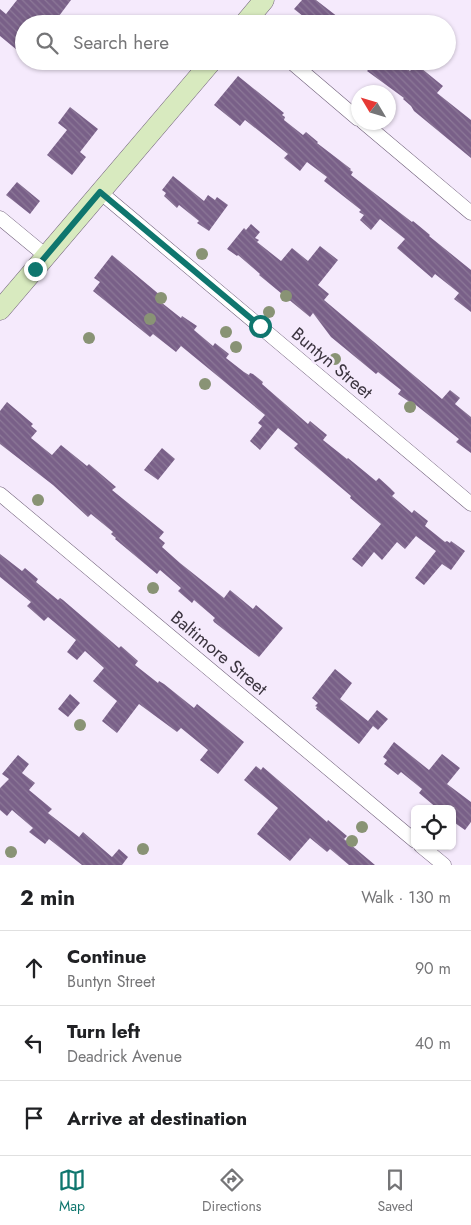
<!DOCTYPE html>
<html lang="en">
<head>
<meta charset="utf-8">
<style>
	:root { --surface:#fff; --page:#f2f2f2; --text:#202124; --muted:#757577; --line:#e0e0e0; --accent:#0f766e }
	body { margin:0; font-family:Jost,sans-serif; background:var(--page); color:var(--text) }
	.controls { position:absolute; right:15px; bottom:15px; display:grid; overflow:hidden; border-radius:8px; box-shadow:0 1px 4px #0004 }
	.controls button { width:45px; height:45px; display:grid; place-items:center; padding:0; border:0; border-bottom:1px solid var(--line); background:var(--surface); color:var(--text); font:25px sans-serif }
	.compass { position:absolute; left:351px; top:85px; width:45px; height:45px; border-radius:50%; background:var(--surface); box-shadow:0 1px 4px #0004; rotate:308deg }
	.stop { position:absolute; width:15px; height:15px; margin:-11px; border:4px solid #0f766e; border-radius:50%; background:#fff }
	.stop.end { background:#0f766e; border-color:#fff; box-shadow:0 1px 5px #0008 }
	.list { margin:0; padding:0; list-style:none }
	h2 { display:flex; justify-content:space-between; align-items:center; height:65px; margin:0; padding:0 20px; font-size:21px }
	h2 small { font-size:16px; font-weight:400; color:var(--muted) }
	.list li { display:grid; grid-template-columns:32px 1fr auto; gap:15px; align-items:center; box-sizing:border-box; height:75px; padding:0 20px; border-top:1px solid var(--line) }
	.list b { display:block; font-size:19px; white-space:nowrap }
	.list p { margin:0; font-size:16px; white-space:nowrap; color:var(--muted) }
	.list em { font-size:16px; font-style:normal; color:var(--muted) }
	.icon { flex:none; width:28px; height:28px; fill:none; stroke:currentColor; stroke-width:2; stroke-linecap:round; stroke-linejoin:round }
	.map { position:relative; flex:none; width:471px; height:865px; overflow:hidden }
	.search { position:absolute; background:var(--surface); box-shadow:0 1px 4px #0004; left:15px; right:15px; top:15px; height:55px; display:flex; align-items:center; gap:12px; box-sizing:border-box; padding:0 18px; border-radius:28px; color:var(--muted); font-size:19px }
	.sheet { height:290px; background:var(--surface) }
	nav { display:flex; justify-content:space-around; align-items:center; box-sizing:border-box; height:70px; border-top:1px solid var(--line); background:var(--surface); font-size:14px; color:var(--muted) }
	nav a { display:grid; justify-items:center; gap:2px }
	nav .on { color:var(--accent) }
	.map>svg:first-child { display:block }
</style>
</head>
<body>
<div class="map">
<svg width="471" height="865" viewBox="0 0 471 865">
	<defs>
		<pattern id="building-back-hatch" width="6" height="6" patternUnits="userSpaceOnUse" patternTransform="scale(1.25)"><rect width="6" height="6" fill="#796088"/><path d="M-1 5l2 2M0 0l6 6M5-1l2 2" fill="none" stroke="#8c7897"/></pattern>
	</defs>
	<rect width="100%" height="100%" fill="#f5eafc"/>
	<path fill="url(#building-back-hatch)" d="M17 0H71L53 24H24V41L17 50 0 36V9L6 14Z
		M302 0H316L347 24H313L294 9Z
		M360 61H398L410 71 416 64 443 86 437 93 471 120V158L414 111 411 106 403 99 404 98 367 71 369 69Z
		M238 76 284 113 282 115 285 117 284 120 303 135 306 132 318 142 317 143 351 169 350 170 353 172 351 175 412 222 413 221 424 230 430 235 429 236 471 270V312L454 299 459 293 435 274 432 278 397 248 405 239 380 219 371 230 360 220 364 215 359 212 361 210 324 181 327 177 307 162 300 171 284 158 288 154 245 120 240 126 214 105Z
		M70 107 98 129 80 152 86 157 72 175 47 155 67 130 58 123Z
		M173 176 204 201 208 195 215 200 217 197 228 205 209 231 197 223 199 221 179 205 177 208 164 196 166 193 162 190Z
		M17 182 40 201 30 214 6 195Z
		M251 224 260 232 255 238 259 240 257 242 281 261 292 248 308 261 320 246 338 260 318 285 329 294 324 300 442 399 450 390 460 398 455 404 471 417V453L456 442 459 439 412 402 411 403 398 394 401 390 378 372 376 374 331 337 313 313 310 317 259 275 260 274 238 255 237 256 227 249 244 228 246 230Z
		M112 255 160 295 157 299 181 318 182 316 197 326 194 330 213 346 215 343 229 354 226 358 244 372 249 375 250 373 253 374 263 382 262 384 308 424 310 421 327 435 323 440 347 459 348 458 376 481 379 478 390 488 395 493 392 496 412 513 414 510 428 521 425 526 445 542 447 541 450 543 451 541 465 551 451 570 442 564 424 585 415 578 436 551 416 536 405 549 397 542 382 560 374 552 362 567 352 559 381 524 350 498 351 496 294 448 298 444 278 428 260 450 250 441 262 426 258 423 265 415 181 346 176 352 153 334 150 337 93 291 100 282 94 278Z
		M7 402 33 424 31 426 37 431 31 438 52 455 61 445 87 466 89 464 116 487 112 490 164 532 159 538 165 543 162 547 180 563 224 598 230 590 253 609 256 605 283 628 259 657 214 622 213 620 215 618 194 600 192 603 178 591 181 588 160 570 157 574 115 539 116 538 111 534 113 532 91 514 88 517 53 485 0 444V411Z
		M162 448 175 459 158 480 144 470Z
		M0 554 22 571 25 568 38 579 36 582 58 600 60 598 63 600 119 648 121 646 138 661 135 665 158 683 159 681 164 684 194 708 197 704 244 742 218 774 200 760 208 750 181 728 177 732 139 704 117 733 102 721 117 701 93 681 104 668 85 651 77 660 67 652 76 640 48 617 44 621 27 606 31 602 0 577Z
		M335 669 352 683 340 699 368 721 377 710 388 719 378 730 373 726 359 744 316 709 317 707 315 706 318 703 312 698Z
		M70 694 80 703 68 717 58 709Z
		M394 742 429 770 442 754 460 768 447 784 471 802V822L465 830 452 821V809H438L419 793 422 789 401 772 398 775 384 764 387 760 383 757Z
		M18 755 29 764 22 773 35 783 29 790 52 809 48 813 79 837 83 832 112 857 119 849 128 857 122 865H82L49 839 45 844 29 832 33 828 12 810 7 816 0 810V788L9 779 2 774Z
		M256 766 261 770 263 767 327 822 328 820 347 836 344 839 375 865H349L330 849 327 852 310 838 290 861 257 834 278 808 244 780Z"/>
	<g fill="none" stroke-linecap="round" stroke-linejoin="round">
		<g stroke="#70607a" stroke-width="15">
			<path id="street" d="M290 61 358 119
				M363 122 471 213
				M100 192 471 504
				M0 218 46 256
				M0 494 415 841
				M421 846 444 865"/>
		</g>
		<g stroke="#70607a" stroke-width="21">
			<path id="secondary" d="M244 24 264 0
				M0 310 212 61"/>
		</g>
		<use href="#street" stroke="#fff" stroke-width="14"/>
		<use href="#secondary" stroke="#d8eabf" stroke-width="20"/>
	</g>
	<g fill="#899375">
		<circle cx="202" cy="254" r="6"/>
		<circle cx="286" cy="296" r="6"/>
		<circle cx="161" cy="298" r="6"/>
		<circle cx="269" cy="312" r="6"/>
		<circle cx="150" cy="319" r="6"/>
		<circle cx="226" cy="332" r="6"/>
		<circle cx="89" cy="338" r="6"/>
		<circle cx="236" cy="347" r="6"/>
		<circle cx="335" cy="359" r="6"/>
		<circle cx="205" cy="384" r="6"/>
		<circle cx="410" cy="407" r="6"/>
		<circle cx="38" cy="500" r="6"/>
		<circle cx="153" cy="588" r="6"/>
		<circle cx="80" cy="725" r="6"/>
		<circle cx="362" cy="827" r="6"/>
		<circle cx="352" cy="841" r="6"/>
		<circle cx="143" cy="849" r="6"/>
		<circle cx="11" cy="852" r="6"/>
	</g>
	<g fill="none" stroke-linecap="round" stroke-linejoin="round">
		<path stroke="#0f766e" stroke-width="6" d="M35 269 100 192 260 326"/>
	</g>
	<g text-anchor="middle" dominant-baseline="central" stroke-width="5" stroke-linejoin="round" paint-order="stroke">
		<g font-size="18" fill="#3b343f" stroke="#f5eafc">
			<text transform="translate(332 363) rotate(40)">Buntyn Street</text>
			<text transform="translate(219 653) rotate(40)">Baltimore Street</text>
		</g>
	</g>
</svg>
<div class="controls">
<button><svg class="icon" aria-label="locate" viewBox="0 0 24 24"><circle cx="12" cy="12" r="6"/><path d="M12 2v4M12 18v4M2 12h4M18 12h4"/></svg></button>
</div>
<svg class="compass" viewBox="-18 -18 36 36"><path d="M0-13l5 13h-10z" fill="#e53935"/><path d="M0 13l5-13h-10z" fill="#757577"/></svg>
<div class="stop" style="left:260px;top:326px"></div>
<div class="stop end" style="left:35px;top:269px"></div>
<div class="search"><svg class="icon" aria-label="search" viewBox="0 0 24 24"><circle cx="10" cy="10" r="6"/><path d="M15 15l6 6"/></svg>Search here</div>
</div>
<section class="sheet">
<h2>2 min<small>Walk · 130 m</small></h2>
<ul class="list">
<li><svg class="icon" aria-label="ahead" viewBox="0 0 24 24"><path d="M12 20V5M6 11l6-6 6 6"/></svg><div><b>Continue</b><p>Buntyn Street</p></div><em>90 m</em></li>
<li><svg class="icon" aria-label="left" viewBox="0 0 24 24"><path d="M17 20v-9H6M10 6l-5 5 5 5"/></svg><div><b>Turn left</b><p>Deadrick Avenue</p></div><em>40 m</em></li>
<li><svg class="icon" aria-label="arrive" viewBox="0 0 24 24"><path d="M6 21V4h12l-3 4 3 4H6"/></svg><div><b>Arrive at destination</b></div></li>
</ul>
</section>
<nav>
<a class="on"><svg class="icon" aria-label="map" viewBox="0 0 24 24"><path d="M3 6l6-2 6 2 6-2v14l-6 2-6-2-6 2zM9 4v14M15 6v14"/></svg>Map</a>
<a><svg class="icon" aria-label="directions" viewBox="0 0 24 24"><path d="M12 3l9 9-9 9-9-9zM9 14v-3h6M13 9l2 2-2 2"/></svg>Directions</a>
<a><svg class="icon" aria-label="saved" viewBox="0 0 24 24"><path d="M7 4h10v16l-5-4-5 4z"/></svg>Saved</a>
</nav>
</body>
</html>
